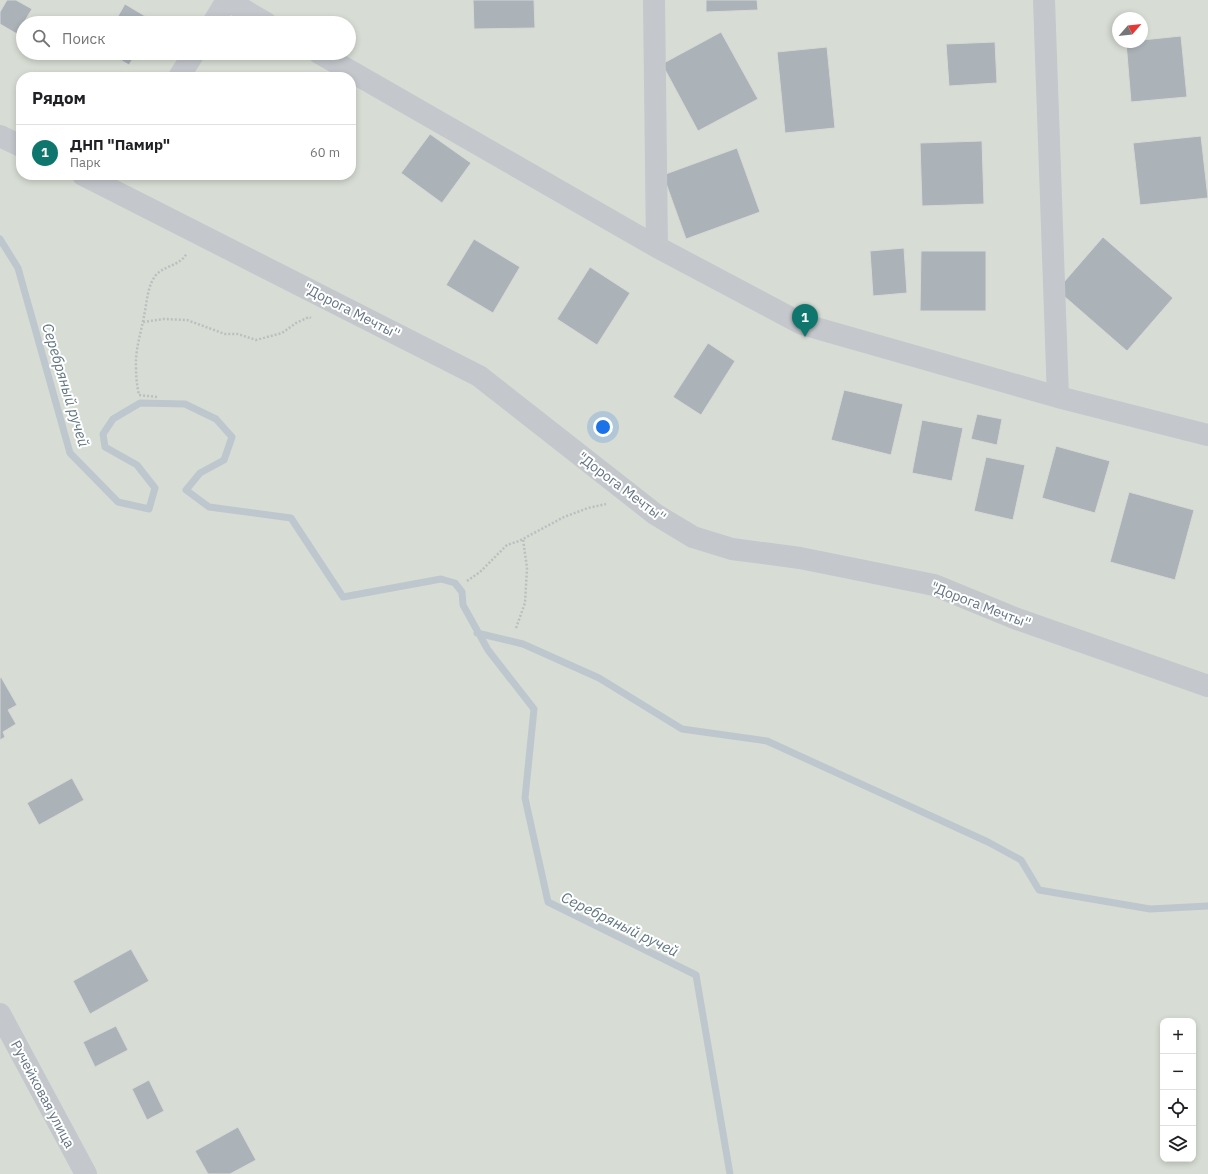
<!DOCTYPE html>
<html lang="ru">
<head>
<meta charset="utf-8">
<style>
	:root { --surface:#fff; --page:#f2f2f2; --text:#202124; --muted:#757577; --line:#e0e0e0; --accent:#0f766e }
	body { margin:0; font-family:"IBM Plex Sans",sans-serif; background:var(--page); color:var(--text) }
	.controls { position:absolute; right:12px; bottom:12px; display:grid; overflow:hidden; border-radius:8px; box-shadow:0 2px 6px #0003 }
	.controls button { width:36px; height:36px; display:grid; place-items:center; padding:0; border:0; border-bottom:1px solid var(--line); background:var(--surface); color:var(--text); font:20px sans-serif }
	.compass { position:absolute; left:1112px; top:12px; width:36px; height:36px; border-radius:50%; background:var(--surface); box-shadow:0 2px 6px #0003; rotate:62deg }
	.you { position:absolute; left:603px; top:427px; width:14px; height:14px; margin:-10px; border:3px solid #fff; border-radius:50%; background:#1a73e8; box-shadow:0 0 0 6px #1a73e833 }
	.badge { display:grid; place-items:center; width:26px; height:26px; border-radius:50%; background:var(--accent); color:#fff; font-size:13px; font-weight:700 }
	.pin { position:absolute; translate:-50% -33px; filter:drop-shadow(0 1px 2px #0008) }
	.pin::after { content:''; position:absolute; top:21px; width:14px; height:12px; background:inherit; clip-path:polygon(0 0,100% 0,50% 100%) }
	.list { margin:0; padding:0; list-style:none }
	h2 { display:flex; justify-content:space-between; align-items:center; height:52px; margin:0; padding:0 16px; font-size:17px }
	h2 small { font-size:13px; font-weight:400; color:var(--muted) }
	.list li { display:grid; grid-template-columns:26px 1fr auto; gap:12px; align-items:center; box-sizing:border-box; height:56px; padding:0 16px; border-top:1px solid var(--line) }
	.list b { display:block; font-size:15px; white-space:nowrap }
	.list p { margin:0; font-size:13px; white-space:nowrap; color:var(--muted) }
	.list em { font-size:13px; font-style:normal; color:var(--muted) }
	.icon { flex:none; width:22px; height:22px; fill:none; stroke:currentColor; stroke-width:2; stroke-linecap:round; stroke-linejoin:round }
	.map { position:relative; flex:none; width:1208px; height:1174px; overflow:hidden }
	.search { position:absolute; background:var(--surface); box-shadow:0 2px 6px #0003; left:16px; top:16px; width:340px; height:44px; display:flex; align-items:center; gap:10px; box-sizing:border-box; padding:0 14px; border-radius:22px; color:var(--muted); font-size:15px }
	.panel { position:absolute; background:var(--surface); box-shadow:0 2px 6px #0003; left:16px; top:72px; width:340px; height:108px; border-radius:16px }
	.map>svg:first-child { display:block }
</style>
</head>
<body>
<div class="map">
<svg width="1208" height="1174" viewBox="0 0 1208 1174">
	<rect width="100%" height="100%" fill="#f6f6f3"/>
	<path fill="#d7ddd4" fill-rule="evenodd" d="M0 0H1208V1174H0ZM1118 18H1142V42H1118ZM23 23H349V53H23ZM21 77H351V175H21ZM1163 1021H1193V1159H1163Z"/>
	<g fill="none" stroke-linecap="round" stroke-linejoin="round">
		<path stroke="#bec7cd" stroke-width="7" d="M0 239 18 268 70 453 118 502 149 509 155 488 137 465 105 447 103 434 113 419 140 403 185 404 216 419 232 437 224 460 200 473 186 490 209 507 291 518 343 597 441 579 455 583 462 592 463 605 488 650 534 709 525 798 548 902 696 975 730 1174
			M477 633 523 644 599 678 682 729 767 741 988 842 1021 860 1039 890 1150 909 1208 906"/>
	</g>
	<path fill="#abb2b8" stroke="#d8d8d5" d="M7 0H16L32 9 17 34 0 24V12Z
		M473 0H534L535 28 474 29Z
		M706 0H757L758 10 706 12Z
		M125 4 155 22 154 23H114Z
		M721 32 758 99 698 131 662 64Z
		M1181 36 1187 97 1131 102 1126 42H1142V40Z
		M995 42 997 83 949 86 946 44Z
		M827 47 835 128 785 133 777 52Z
		M109 53H136L129 65Z
		M430 134 471 163 442 203 401 173Z
		M1201 136 1208 198 1140 205 1133 143Z
		M982 141 984 204 922 206 920 143Z
		M737 148 760 212 686 239 663 175Z
		M1103 237 1173 298 1127 351 1057 290Z
		M474 239 520 267 493 313 446 285Z
		M904 248 907 293 873 296 870 251Z
		M921 251H986V311H920Z
		M590 267 630 293 597 345 557 319Z
		M708 343 735 361 701 415 673 397Z
		M844 390 903 404 891 455 831 440Z
		M977 414 1002 419 997 445 971 439Z
		M922 420 963 428 952 481 912 473Z
		M1056 446 1110 461 1095 513 1042 498Z
		M986 457 1025 465 1013 520 974 511Z
		M1129 492 1194 510 1175 580 1110 562Z
		M1 677 17 705 8 710 16 724 3 732 5 737 0 740V678Z
		M72 778 84 800 39 825 27 803Z
		M131 949 149 981 90 1014 73 981Z
		M116 1026 128 1050 95 1067 83 1042Z
		M149 1080 164 1111 147 1120 132 1089Z
		M238 1127 256 1160 230 1174H208L195 1151Z"/>
	<g fill="none" stroke-linecap="round" stroke-linejoin="round">
		<path stroke="#bcbec0" stroke-width="2.5" stroke-dasharray="2 2" stroke-linecap="butt" d="M143 322 164 319 187 320 225 334H238L256 340 282 333 296 323 309 317 311 318
			M157 397 139 395C137 386 136 377 136 367 135 350 141 333 144 316 147 303 147 286 156 275 165 265 180 266 187 253
			M467 581 480 572 507 545 519 541 564 517 588 508 606 504
			M516 628 525 603 527 568 523 539"/>
		<path stroke="#c4c7cb" stroke-width="22" d="M227 0 266 23
			M654 0 657 247
			M1044 0 1058 397
			M213 23 227 0
			M319 53 657 247 802 324 1058 397 1208 435
			M179 77 194 53
			M0 136 21 146
			M83 175 479 376 655 514 693 537 732 549 800 558 934 585 1017 619 1208 686
			M0 1014 86 1174"/>
	</g>
	<g text-anchor="middle" dominant-baseline="central" stroke-width="4" stroke-linejoin="round" paint-order="stroke">
		<g font-size="14" fill="#657484" stroke="#fff">
			<text transform="translate(352 311) rotate(27)">"Дорога Мечты''</text>
			<text transform="translate(622 487) rotate(37)">"Дорога Мечты''</text>
			<text transform="translate(981 605) rotate(21)">"Дорога Мечты''</text>
			<text transform="translate(43 1094) rotate(62)">Ручейковая улица</text>
		</g>
		<g font-size="15" font-style="italic" fill="#607681" stroke="#fff">
			<text transform="translate(66 385) rotate(73)">Серебряный ручей</text>
			<text transform="translate(620 924) rotate(26)">Серебряный ручей</text>
		</g>
	</g>
</svg>
<div class="controls">
<button>+</button>
<button>−</button>
<button><svg class="icon" aria-label="locate" viewBox="0 0 24 24"><circle cx="12" cy="12" r="6"/><path d="M12 2v4M12 18v4M2 12h4M18 12h4"/></svg></button>
<button><svg class="icon" aria-label="layers" viewBox="0 0 24 24"><path d="M12 4l9 5-9 5-9-5zM3 14l9 5 9-5"/></svg></button>
</div>
<svg class="compass" viewBox="-18 -18 36 36"><path d="M0-13l5 13h-10z" fill="#e53935"/><path d="M0 13l5-13h-10z" fill="#757577"/></svg>
<div class="you"></div>
<div class="pin badge" style="left:805px;top:337px">1</div>
<div class="search"><svg class="icon" aria-label="search" viewBox="0 0 24 24"><circle cx="10" cy="10" r="6"/><path d="M15 15l6 6"/></svg>Поиск</div>
<section class="panel">
<h2>Рядом<small></small></h2>
<ul class="list">
<li><span class="badge">1</span><div><b>ДНП &quot;Памир&quot;</b><p>Парк</p></div><em>60 m</em></li>
</ul>
</section>
</div>
</body>
</html>
